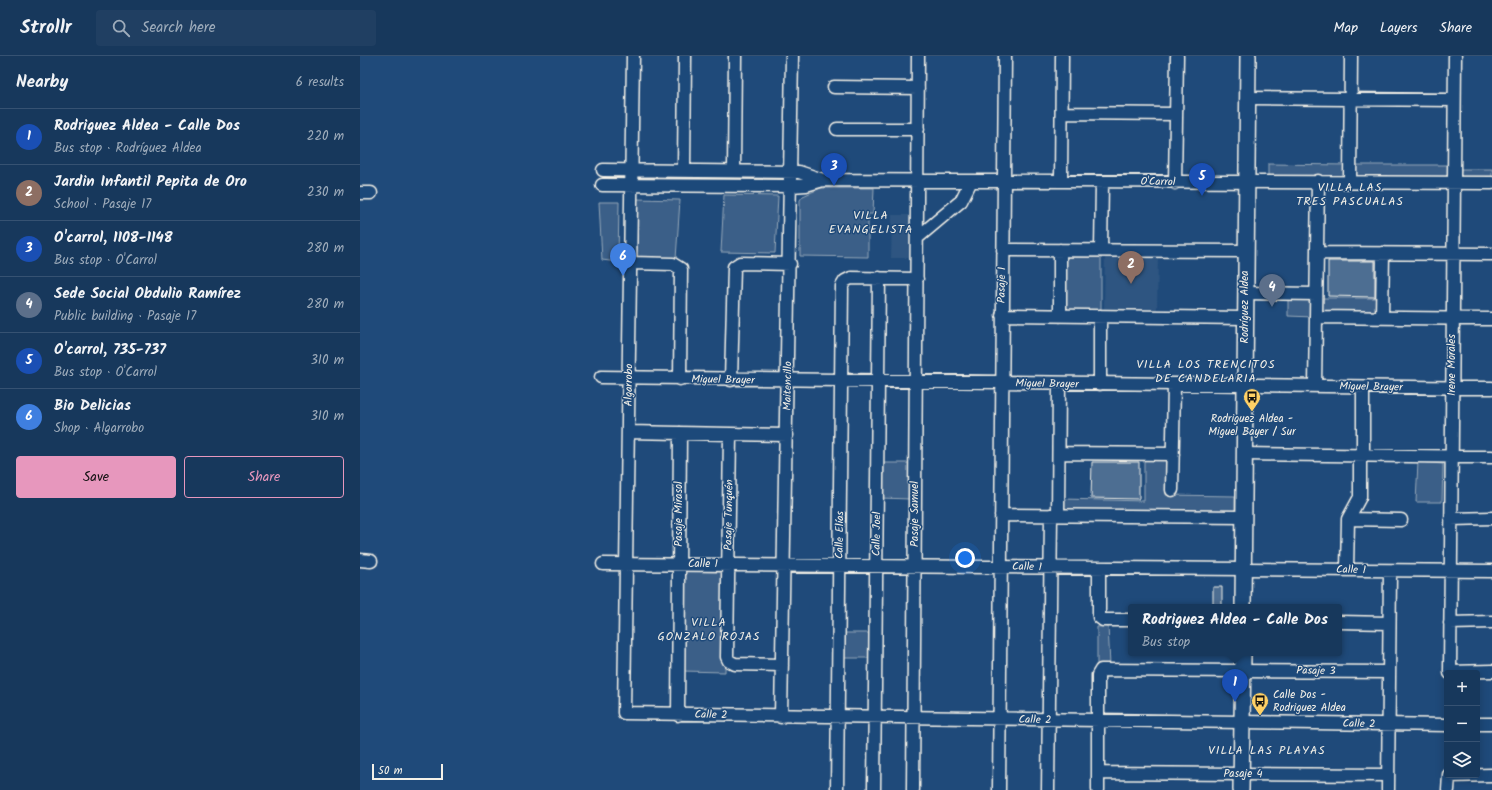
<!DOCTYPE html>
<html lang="en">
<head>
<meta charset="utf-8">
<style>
	:root { --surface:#17385c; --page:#203f62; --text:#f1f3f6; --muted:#9eacbb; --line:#365272; --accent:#e797bd }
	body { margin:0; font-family:Kalam,sans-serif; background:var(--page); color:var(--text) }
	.controls { position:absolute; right:12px; bottom:12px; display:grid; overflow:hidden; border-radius:4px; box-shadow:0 2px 10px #0003 }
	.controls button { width:36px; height:36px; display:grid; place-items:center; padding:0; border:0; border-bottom:1px solid var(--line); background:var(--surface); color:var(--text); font:20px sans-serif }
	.scale { position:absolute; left:12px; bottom:10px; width:71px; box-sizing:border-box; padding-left:4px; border:2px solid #f4f1e8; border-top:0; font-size:11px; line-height:14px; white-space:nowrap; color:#f4f1e8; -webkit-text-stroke:3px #1f4a7a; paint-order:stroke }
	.you { position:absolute; left:605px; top:502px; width:14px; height:14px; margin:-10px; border:3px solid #fff; border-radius:50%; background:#1a73e8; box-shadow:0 0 0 6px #1a73e833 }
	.badge { display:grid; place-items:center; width:26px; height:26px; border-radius:50%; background:var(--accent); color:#fff; font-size:13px; font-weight:700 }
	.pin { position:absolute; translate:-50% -33px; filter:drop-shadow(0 1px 2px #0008) }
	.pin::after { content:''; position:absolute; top:21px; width:14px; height:12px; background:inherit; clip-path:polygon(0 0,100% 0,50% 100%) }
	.popup { position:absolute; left:768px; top:548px; width:214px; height:52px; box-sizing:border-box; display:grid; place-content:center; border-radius:4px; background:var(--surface); filter:drop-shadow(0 1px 3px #0005); font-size:13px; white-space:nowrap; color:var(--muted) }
	.popup b { font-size:15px; color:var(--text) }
	.popup::after { content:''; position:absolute; left:50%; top:100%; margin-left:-8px; border:8px solid transparent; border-top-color:var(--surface) }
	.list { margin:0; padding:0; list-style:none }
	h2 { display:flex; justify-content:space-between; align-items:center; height:52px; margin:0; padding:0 16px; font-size:17px }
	h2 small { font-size:13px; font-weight:400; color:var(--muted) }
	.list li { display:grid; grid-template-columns:26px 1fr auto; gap:12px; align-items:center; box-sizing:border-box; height:56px; padding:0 16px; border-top:1px solid var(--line) }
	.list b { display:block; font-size:15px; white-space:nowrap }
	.list p { margin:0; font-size:13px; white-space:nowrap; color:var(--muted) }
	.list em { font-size:13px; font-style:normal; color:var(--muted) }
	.actions { display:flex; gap:8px; padding:12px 16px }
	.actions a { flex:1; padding:9px 0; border:1px solid var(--accent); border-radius:4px; text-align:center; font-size:14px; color:var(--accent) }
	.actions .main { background:var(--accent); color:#111 }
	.icon { flex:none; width:22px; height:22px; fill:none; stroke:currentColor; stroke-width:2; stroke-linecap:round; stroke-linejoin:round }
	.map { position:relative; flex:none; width:1132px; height:734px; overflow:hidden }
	header { display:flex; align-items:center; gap:24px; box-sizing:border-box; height:56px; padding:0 20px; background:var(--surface); border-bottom:1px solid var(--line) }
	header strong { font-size:19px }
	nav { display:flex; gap:22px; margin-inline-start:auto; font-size:14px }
	.search { width:280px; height:36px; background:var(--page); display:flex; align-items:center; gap:10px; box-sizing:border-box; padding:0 14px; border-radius:4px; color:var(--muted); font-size:15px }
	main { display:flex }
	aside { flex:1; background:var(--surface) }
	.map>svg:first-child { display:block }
</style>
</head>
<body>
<header>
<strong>Strollr</strong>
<div class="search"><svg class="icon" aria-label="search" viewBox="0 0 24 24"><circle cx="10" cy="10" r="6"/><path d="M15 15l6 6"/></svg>Search here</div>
<nav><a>Map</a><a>Layers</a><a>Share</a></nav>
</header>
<main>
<aside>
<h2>Nearby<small>6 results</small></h2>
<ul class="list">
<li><span class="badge" style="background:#1a4fb4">1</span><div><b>Rodriguez Aldea - Calle Dos</b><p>Bus stop · Rodríguez Aldea</p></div><em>220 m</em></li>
<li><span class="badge" style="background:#8d6e63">2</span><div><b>Jardin Infantil Pepita de Oro</b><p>School · Pasaje 17</p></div><em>230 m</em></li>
<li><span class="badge" style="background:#1a4fb4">3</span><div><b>O'carrol, 1108-1148</b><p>Bus stop · O'Carrol</p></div><em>280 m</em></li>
<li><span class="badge" style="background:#5c6f8a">4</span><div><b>Sede Social Obdulio Ramírez</b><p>Public building · Pasaje 17</p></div><em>280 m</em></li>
<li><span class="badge" style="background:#1a4fb4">5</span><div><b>O'carrol, 735-737</b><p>Bus stop · O'Carrol</p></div><em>310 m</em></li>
<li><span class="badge" style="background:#3f7fe0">6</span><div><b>Bio Delicias</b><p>Shop · Algarrobo</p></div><em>310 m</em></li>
</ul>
<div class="actions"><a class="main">Save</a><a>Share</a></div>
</aside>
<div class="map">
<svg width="1132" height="734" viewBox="0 0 1132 734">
	<rect width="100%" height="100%" fill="#1f4a7a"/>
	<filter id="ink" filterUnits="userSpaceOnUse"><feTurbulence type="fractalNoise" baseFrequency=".025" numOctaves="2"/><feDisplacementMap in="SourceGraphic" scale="8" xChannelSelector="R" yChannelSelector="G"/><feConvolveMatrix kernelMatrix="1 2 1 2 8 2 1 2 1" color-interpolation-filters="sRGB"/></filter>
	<g filter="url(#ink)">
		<path fill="#2d5581" d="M532 159H554V202H531Z
			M745 199 798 200 797 256 744 255Z"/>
		<path fill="#3a5f88" stroke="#97a8b8" d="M908 108 988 109V121L908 120Z
			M993 109H1089V121L993 120Z
			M1101 113H1132V122H1100Z
			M461 132H514L513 158H508V201L440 200V144L443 140Z
			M364 139 418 140 415 197 361 196Z
			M276 143 320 144 316 203 275 202Z
			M239 146H259L258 206 242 204Z
			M704 201H741V254H705Z
			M928 241 949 242 953 246V261L928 260Z
			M960 242H1020L1019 257 960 256Z
			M784 403H807L806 439 875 440V457L703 455V443L784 445Z
			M1058 406 1083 408 1082 446H1056Z
			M522 407H551L550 443 521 442Z
			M323 515 366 516 365 616 322 615Z
			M748 570 750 609 737 608V571Z
			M482 577H511V602H482Z"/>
		<path fill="#4d6e92" stroke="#f4f1e8" d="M968 205H1015V241L968 240Z
			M732 406H779V443L731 442Z
			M853 531H862V550H853Z"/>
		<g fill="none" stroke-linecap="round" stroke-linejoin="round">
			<g stroke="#f4f1e8" stroke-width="15">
				<path id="minor" d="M273 0 264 657 1087 669
					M474 31 558 32
					M887 42 1094 44
					M702 57 816 58
					M477 73H558
					M243 114 439 116 463 124
					M324 115 325 0
					M374 115 375 0
					M701 125 702 0
					M990 126 991 0
					M815 127 817 0
					M242 129 431 130 446 129 463 124 1132 127
					M0 137H11
					M557 182 601 145 611 125
					M643 194 886 195
					M741 194 742 126
					M957 197 1132 198
					M271 207 313 208 321 213 320 323
					M885 237 956 238
					M642 259 885 262
					M700 260V194
					M740 260V328
					M956 261 1132 263
					M1022 262 1023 197
					M241 321 1132 332
					M371 324 374 211 380 207 430 208
					M955 330 958 125
					M268 376 427 379
					M370 378 367 601 369 605 375 608 422 609
					M699 397 813 398
					M884 398 1132 401
					M812 434 814 329
					M641 459 884 461
					M698 459 699 328
					M988 463 1041 464
					M1091 463 1132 462
					M0 504 11 505
					M243 508 1132 515
					M739 512V561L743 564H771
					M987 514 988 463 1000 441V405L1003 393V331
					M979 566 1029 567
					M1090 567 1132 566
					M1090 616 1132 615
					M1090 617 1095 0
					M318 659 320 377
					M421 661 432 0
					M1117 668H1132
					M738 717 1028 719
					M1089 720 1132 719
					M477 734 482 230 485 225 491 222 557 223
					M514 734 519 222
					M553 734 558 0
					M639 734 645 0
					M688 734 691 459
					M738 734V619L741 614 1029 616
					M1028 734 1030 515
					M1088 734 1089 719"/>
			</g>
			<g stroke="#f4f1e8" stroke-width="18">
				<path id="major" d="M883 551 888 0
					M881 734 883 597"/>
			</g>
			<use href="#minor" stroke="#1f4a7a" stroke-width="12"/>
			<use href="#major" stroke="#1f4a7a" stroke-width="15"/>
		</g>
	</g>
	<defs>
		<g id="bus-pin" transform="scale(0.9)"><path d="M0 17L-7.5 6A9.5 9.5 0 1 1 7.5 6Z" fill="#ffd166" stroke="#1f4a7a"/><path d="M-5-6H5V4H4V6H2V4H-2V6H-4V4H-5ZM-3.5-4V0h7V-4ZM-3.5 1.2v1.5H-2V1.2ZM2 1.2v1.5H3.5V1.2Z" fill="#111"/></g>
	</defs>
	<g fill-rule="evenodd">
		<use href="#bus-pin" x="892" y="341"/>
		<use href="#bus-pin" x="900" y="645"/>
	</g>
	<g text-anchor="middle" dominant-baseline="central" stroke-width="3" stroke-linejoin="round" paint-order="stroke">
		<g font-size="11" fill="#f4f1e8" stroke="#1f4a7a">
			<text transform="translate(798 126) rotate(1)">O'Carrol</text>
			<text transform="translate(642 229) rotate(-89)">Pasaje 1</text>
			<text transform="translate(885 251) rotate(-90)">Rodríguez Aldea</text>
			<text transform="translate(1092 309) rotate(-90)">Irene Morales</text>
			<text transform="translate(363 324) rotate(1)">Miguel Brayer</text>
			<text transform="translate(687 328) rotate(1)">Miguel Brayer</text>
			<text transform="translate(269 329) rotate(-89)">Algarrobo</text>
			<text transform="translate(428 330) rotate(-89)">Maitencillo</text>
			<text transform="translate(1011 331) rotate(1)">Miguel Brayer</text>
			<text transform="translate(319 458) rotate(-90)">Pasaje Mirasol</text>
			<text transform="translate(555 458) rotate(-90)">Pasaje Samuel</text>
			<text transform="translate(369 459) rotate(-89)">Pasaje Tunquén</text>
			<text transform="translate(517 478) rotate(-89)">Calle Joel</text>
			<text transform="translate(480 479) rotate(-89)">Calle Elías</text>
			<text x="343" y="508">Calle 1</text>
			<text transform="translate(667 511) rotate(1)">Calle 1</text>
			<text transform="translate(991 514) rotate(1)">Calle 1</text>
			<text transform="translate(956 615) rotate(1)">Pasaje 3</text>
			<text transform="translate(351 659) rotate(1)">Calle 2</text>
			<text transform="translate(675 664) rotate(1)">Calle 2</text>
			<text transform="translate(999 668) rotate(1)">Calle 2</text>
			<text x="883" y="718">Pasaje 4</text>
		</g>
		<g font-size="11" fill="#f4f1e8" stroke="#1f4a7a">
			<text x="892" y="363">Rodriguez Aldea -<tspan x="892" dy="13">Miguel Bayer / Sur</tspan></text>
			<text x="913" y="639" text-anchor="start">Calle Dos -<tspan x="913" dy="13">Rodriguez Aldea</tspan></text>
		</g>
		<g font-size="12" letter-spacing="1" fill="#f4f1e8" stroke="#1f4a7a">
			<text x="990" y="131">VILLA LAS<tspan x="990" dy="14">TRES PASCUALAS</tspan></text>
			<text x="511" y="159">VILLA<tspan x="511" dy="14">EVANGELISTA</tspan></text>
			<text x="846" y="308">VILLA LOS TRENCITOS<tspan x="846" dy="14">DE CANDELARIA</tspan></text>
			<text x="349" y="566">VILLA<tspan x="349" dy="14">GONZALO ROJAS</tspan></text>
			<text x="907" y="694">VILLA LAS PLAYAS</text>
		</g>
	</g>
</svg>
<div class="controls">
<button>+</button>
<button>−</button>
<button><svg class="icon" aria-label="layers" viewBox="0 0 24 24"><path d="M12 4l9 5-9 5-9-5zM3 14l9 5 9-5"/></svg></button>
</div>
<div class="scale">50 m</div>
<div class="you"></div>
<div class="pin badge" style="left:875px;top:646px;background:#1a4fb4">1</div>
<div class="popup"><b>Rodriguez Aldea - Calle Dos</b>Bus stop</div>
<div class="pin badge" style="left:771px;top:228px;background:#8d6e63">2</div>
<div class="pin badge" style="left:474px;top:130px;background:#1a4fb4">3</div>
<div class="pin badge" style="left:912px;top:251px;background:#5c6f8a">4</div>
<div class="pin badge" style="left:842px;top:140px;background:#1a4fb4">5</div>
<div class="pin badge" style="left:263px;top:220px;background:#3f7fe0">6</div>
</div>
</main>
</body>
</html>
